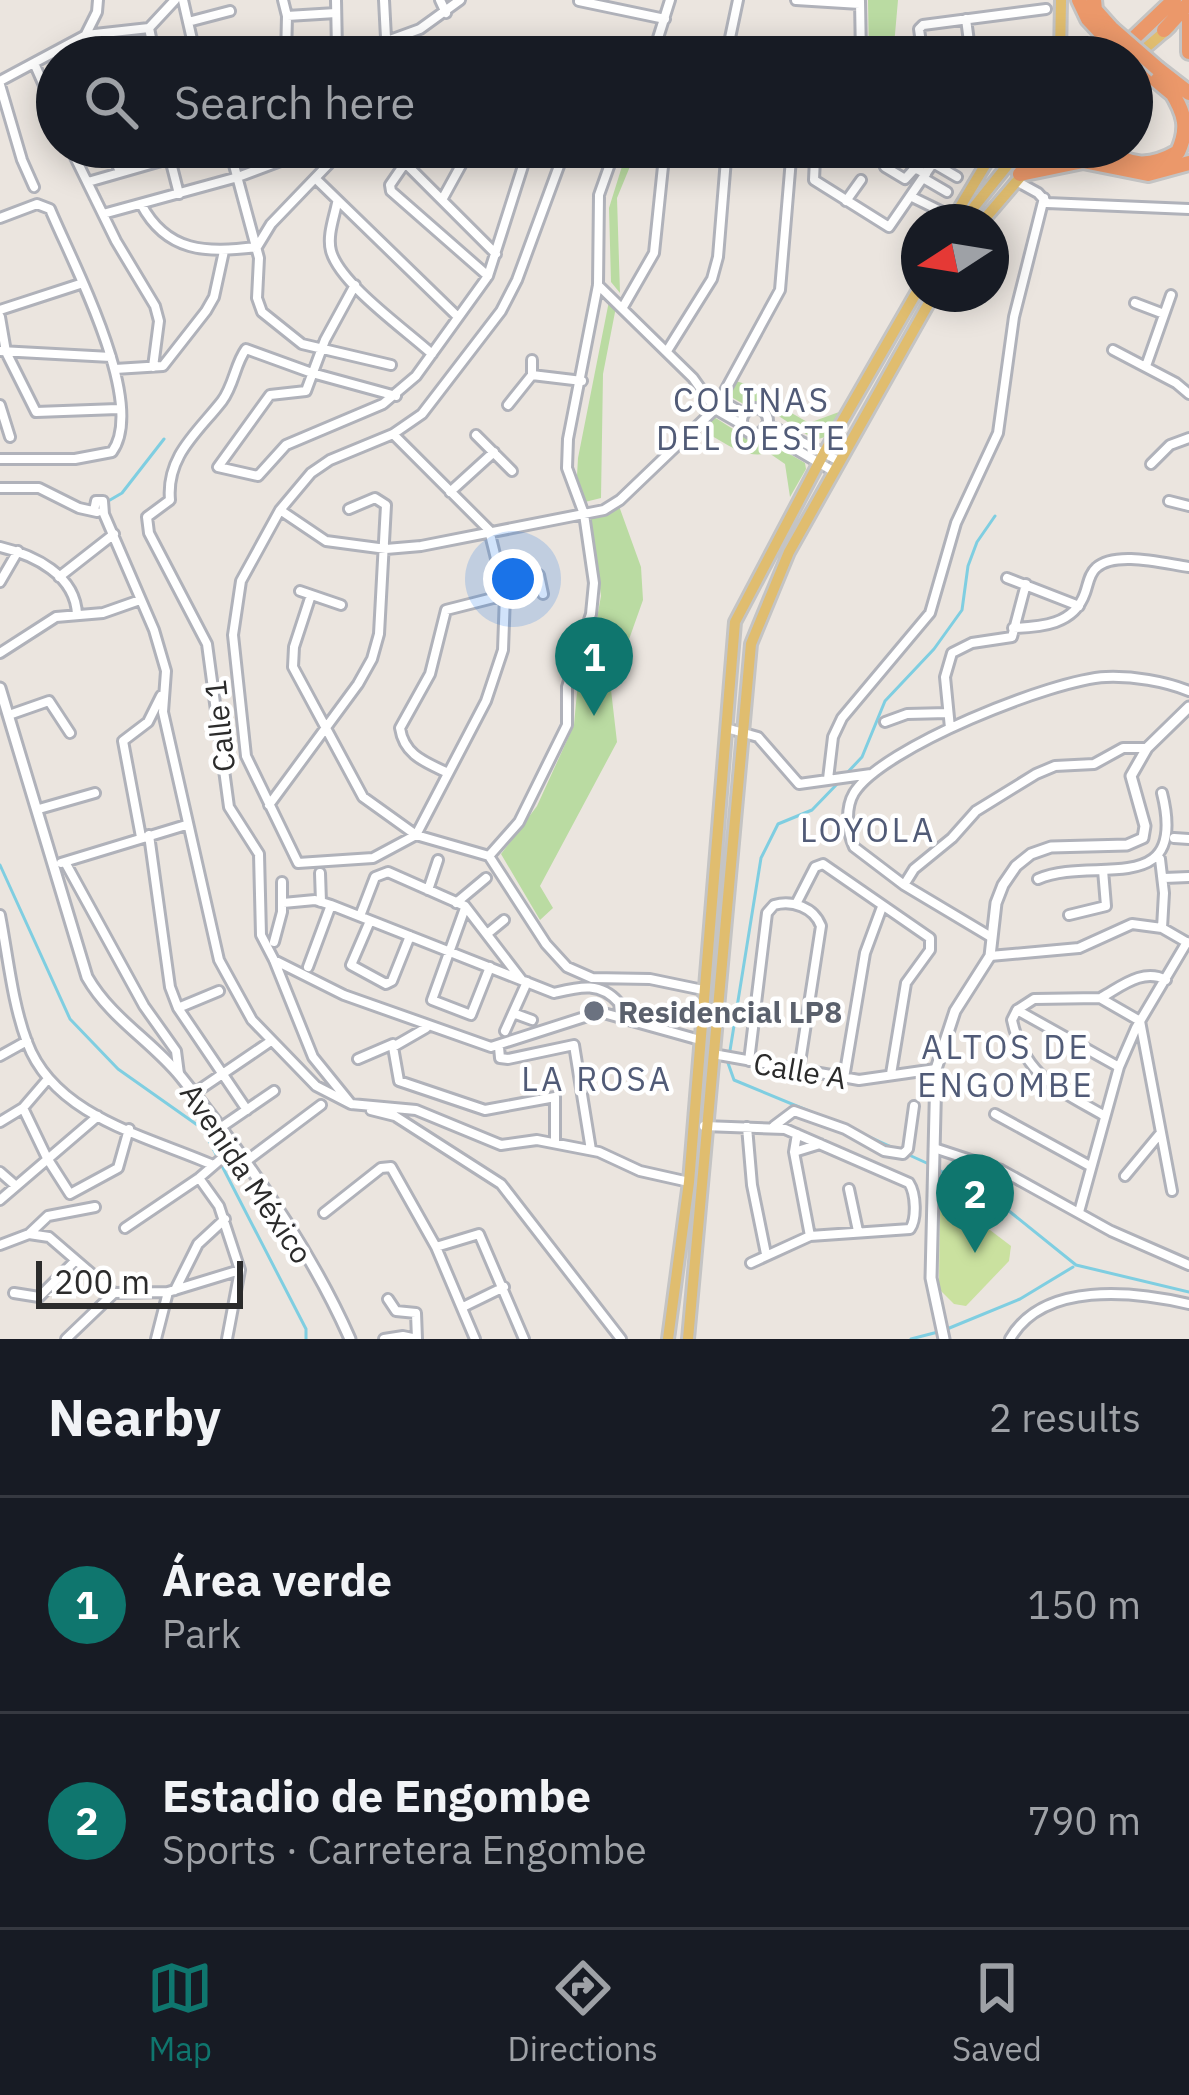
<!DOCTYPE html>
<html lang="en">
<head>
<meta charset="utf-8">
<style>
	:root { --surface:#171b24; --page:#242831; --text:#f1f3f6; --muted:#9ea1a6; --line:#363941; --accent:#0f766e }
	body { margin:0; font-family:"IBM Plex Sans",sans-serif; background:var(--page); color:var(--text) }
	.compass { position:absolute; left:901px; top:204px; width:108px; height:108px; border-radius:50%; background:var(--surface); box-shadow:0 6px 30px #0003; rotate:258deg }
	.scale { position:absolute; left:36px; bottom:30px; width:207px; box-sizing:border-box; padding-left:12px; border:6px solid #2b2b2b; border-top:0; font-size:33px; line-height:42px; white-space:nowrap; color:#2b2b2b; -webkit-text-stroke:9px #fff; paint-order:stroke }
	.you { position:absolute; left:513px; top:579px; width:42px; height:42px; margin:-30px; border:9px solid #fff; border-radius:50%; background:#1a73e8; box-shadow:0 0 0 18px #1a73e833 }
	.badge { display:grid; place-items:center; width:78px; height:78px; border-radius:50%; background:var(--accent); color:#fff; font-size:39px; font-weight:700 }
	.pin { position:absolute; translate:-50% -99px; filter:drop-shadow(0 3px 6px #0008) }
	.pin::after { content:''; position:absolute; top:63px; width:42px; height:36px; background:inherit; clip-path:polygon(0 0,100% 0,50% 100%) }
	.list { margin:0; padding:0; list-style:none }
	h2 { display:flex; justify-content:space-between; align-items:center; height:156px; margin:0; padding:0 48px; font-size:51px }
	h2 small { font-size:39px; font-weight:400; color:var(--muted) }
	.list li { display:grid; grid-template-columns:78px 1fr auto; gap:36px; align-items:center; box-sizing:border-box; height:216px; padding:0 48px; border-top:3px solid var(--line) }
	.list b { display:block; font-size:45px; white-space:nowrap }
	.list p { margin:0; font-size:39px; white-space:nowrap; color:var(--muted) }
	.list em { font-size:39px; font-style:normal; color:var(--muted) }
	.icon { flex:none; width:66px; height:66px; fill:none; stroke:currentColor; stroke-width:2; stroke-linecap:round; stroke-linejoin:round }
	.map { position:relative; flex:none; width:1189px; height:1339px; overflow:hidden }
	.search { position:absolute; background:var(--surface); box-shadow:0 6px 30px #0003; left:36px; right:36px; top:36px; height:132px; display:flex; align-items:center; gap:30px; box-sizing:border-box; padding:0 42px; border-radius:66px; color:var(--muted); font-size:45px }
	.sheet { height:588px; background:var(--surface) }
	nav { display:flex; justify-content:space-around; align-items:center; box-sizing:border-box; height:168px; border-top:3px solid var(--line); background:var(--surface); font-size:33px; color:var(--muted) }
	nav a { display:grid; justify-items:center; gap:6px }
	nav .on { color:var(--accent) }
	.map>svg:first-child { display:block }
</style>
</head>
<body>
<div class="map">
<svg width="1189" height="1339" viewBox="0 0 1189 1339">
	<rect width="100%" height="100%" fill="#ebe5df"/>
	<path fill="#badba2" d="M868 0H898L893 57H869Z
		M628 147H638L617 198 620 293 611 282 609 208Z
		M831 147H851L797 155 785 286 736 381 773 393 788 411 809 423 839 412 825 437 815 440 762 405 747 406 726 394 776 301 793 153Z
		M609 301 616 307 603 374 601 498 585 502 577 476 578 458Z
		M711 415 747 438 764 439 805 463 806 469 790 497 785 464 769 453C741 460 724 440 700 430L619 506 641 567 643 600 611 690 617 742 540 886 553 908 540 920 501 854 537 806 574 725 579 670 594 634 601 596 590 514 611 507Z"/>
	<path fill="#cae19f" d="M940 1205 986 1227 1011 1246 1009 1261 966 1306 954 1304 939 1289Z"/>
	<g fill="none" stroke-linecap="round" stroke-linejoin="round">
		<path stroke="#7fcee1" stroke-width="3" d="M110 500 122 493 164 439
			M846 774 862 757 885 701 934 649 962 610 968 566 977 542 995 516
			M0 865 70 1019 118 1069 203 1129 306 1329V1339
			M838 1123 734 1080 728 1063 761 858 778 824 812 810 840 781
			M852 1129 931 1165
			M939 1170 1009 1211 1076 1265 1189 1292
			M947 1329 1020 1299 1073 1267
			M911 1339 938 1332"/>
		<g stroke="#b0b2ba" stroke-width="14">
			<path id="street" d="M183 0 196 57
				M283 0 287 16 286 57
				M336 0 337 51
				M384 0 387 57
				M440 0 446 13
				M796 0 860 4
				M579 1 665 19
				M860 1 861 57
				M287 16 336 13
				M966 19 971 57
				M188 22 230 11
				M86 34 97 12 98 0
				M387 41 420 29 460 0
				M68 45 73 57
				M776 49 861 51
				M155 57 149 28 175 0
				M652 57 670 0
				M726 57 738 0
				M923 57 919 29 923 25 1046 9
				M34 63 57 115
				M0 81 86 35 149 28
				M0 85 22 160 34 187
				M70 147 116 241 155 306 159 321 153 367
				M110 147 120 172
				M167 147 179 194
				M222 147 231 154 259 258 257 298 262 312 302 344 391 365
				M416 147 390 185 391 191 488 276
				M774 147H776
				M815 158 814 180 889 227 933 163 935 147
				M405 163 496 254
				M933 163 957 177
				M885 167 905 179 915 168 926 174
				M923 178 947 192
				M317 180 458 317
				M1016 181 1038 193 1047 203 1189 209
				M88 182 210 147
				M912 197 953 217
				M443 198 471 147
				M846 201 861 180
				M337 203C334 218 327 236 331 251 340 284 406 330 432 354
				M141 204C167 253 206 253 257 247L271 224 345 147
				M933 211 942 222
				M103 214 238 177 318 147
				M0 218 37 204 50 209C71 260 148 403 112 452L75 459H0
				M919 234 911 248 919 254
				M355 285 325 340 306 391 270 395 218 467 258 476 286 445 383 404 416 376 488 276 529 147
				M598 285 693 378 715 409 743 425
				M1135 303 1164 314
				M623 307 654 253 665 147
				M0 310 80 284
				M0 317 6 352 36 412 118 409
				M1113 350 1176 383 1189 394
				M0 351 111 357
				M667 351 712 279 718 257 727 147
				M1146 366 1171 295
				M115 369 163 366 206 311 214 297 224 251
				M532 375 582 381
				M703 390 744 414
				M396 396 312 373 246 349C235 364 234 385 222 401 198 432 166 456 170 500L147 517 149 533 207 644 229 807 259 854 261 935 274 960 313 1057 351 1104 416 1110 501 1145 537 1140 599 1152 640 1171 689 1182
				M0 405 10 437
				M508 405 532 375V360
				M742 421a13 13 0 1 1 26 0a13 13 0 1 1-26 0Z
				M767 424 839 461
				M763 430 833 471
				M393 434 489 530 505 595 503 650 486 701 416 835 373 858 298 863 246 756 233 635 241 581 280 510 311 473 330 460 393 434 422 414 501 311 517 280 566 147
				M476 435 512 471
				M1151 464 1170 445 1189 438
				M0 488H39L79 508 97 512
				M450 492 494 452
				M1169 501 1189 506
				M280 510 326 541 386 549 421 546 604 510 620 500 715 409 780 290 792 147
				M94 511 96 501H103L104 514 154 630 166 671 163 712 219 960 252 1020 316 1086 351 1104
				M0 547C34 555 76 575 77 615
				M539 575 543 594
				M59 577 114 534
				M1007 578 1079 606
				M0 582 18 551
				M300 591 341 605
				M504 592 541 585
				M311 595 294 647 293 667 363 797 416 835 489 856 546 944 567 967 592 978 650 979 703 990
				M1013 628C1041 627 1074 625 1085 593 1088 585 1089 574 1096 568 1115 550 1166 564 1189 567
				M0 653 56 617 103 613 140 600
				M9 715 49 701 70 733
				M885 722 907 714 948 713
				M726 728 758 737 799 784 871 774
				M950 728 945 677 952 653 972 643 1012 637 1026 584
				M448 773C425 762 404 755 400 728L430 674 446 610 505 595
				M828 779 833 737 842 718 930 613 956 523 998 433 1014 317 1044 198
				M269 805 358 684 372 659 379 634 386 505 375 498 349 509
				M39 809 95 793
				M149 835 170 987 178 1008 247 1110
				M141 837 123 741 148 722 161 696
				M1174 838 1189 839
				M489 856 519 822 567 725V687L591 614 594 583 584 514 567 468 568 439 598 285 599 195 616 147
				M1160 859 1164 893 1162 928
				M65 862 144 1006 176 1051 179 1074
				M61 863 186 825
				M320 873 321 902
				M1164 878 1189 877
				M1038 879C1093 855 1189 901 1162 793
				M904 885 914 869 952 838 976 811 1036 774 1055 766 1094 764 1123 748H1147
				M428 890 438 860
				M283 903 315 900 331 905 554 993C579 987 600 981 619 1003L621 1019
				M456 903 486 878
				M796 904 815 867 823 864 930 938V950L906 983 891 1074
				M465 908 432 1000 471 1015 490 967
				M0 915C8 956 12 1002 27 1042 54 1116 146 1136 213 1165
				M1069 915 1106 906 1103 870
				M360 916 375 877 388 872 465 906 521 979
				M370 921 351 965 386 984 392 981 410 936
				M487 934 504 920
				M991 937 904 885 854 847C847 832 845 808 854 793 881 748 1054 679 1106 677 1133 676 1164 681 1189 691
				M274 942 282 912V882
				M990 956 1079 948 1132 924 1162 928 1188 943
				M274 960 344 995 491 1047 600 1012 700 1040
				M308 967 331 905
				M1102 997C1122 986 1143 968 1166 980
				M178 1008 219 991
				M1017 1010 1034 999 1100 998 1140 1021 1172 1191
				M1017 1010 1012 1020C1024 1076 1058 1089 1103 1115
				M1017 1010 1119 1067
				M513 1013 532 1020
				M426 1028 393 1047 399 1081 485 1110 555 1097V1143
				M505 1031 527 982
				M499 1047 500 1058 508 1059 574 1045 591 1150
				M713 1054 859 1080 936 1069
				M0 1056 27 1041
				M358 1059 393 1044
				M749 1061 767 913 774 905C792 900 814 907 821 926L799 1069
				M844 1078 865 953 882 907
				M193 1094 271 1041
				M23 1108 47 1158 70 1194 118 1168 129 1129
				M371 1110 395 1116 501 1184 621 1339
				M995 1114 1090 1166
				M0 1122 23 1108 47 1080
				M704 1126 785 1129 909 1183C916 1194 917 1219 910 1229L810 1236 751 1263
				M774 1126 794 1111 845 1129 884 1151 903 1154 908 1149 914 1106
				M747 1127 752 1185 766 1254
				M220 1128 274 1091
				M797 1134 794 1152 810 1236
				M934 1148 1001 1170 1111 1231 1189 1265
				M794 1152 820 1144
				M245 1162 321 1105
				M0 1172 16 1186
				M1125 1176 1159 1135
				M199 1178 219 1206 240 1270 227 1339
				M849 1189 858 1231
				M0 1200 98 1116
				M1079 1212 1119 1067 1136 1028 1187 942
				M324 1213 381 1168 391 1167 436 1247 475 1339
				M125 1228 199 1178 235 1147
				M29 1234 48 1216 95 1207
				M0 1245 29 1234 49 1237 114 1293 168 1292 240 1270
				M436 1247 479 1234 524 1339
				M175 1290 198 1244 225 1219
				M14 1293 39 1297 74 1262
				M388 1299 396 1311 416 1313 417 1339
				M463 1307 504 1287
				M66 1339 114 1293
				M156 1339 168 1292
				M384 1339 403 1336 417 1339
				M1010 1339C1043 1281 1133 1291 1189 1304"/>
		</g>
		<g stroke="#b0b2ba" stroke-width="15">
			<path id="secondary" d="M0 688 87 977C111 1019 152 1041 181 1077 245 1156 309 1246 350 1339
				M944 1339 931 1278 936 1069 955 1011 990 956 996 903 1003 885 1016 866 1031 854 1051 847 1127 845 1143 838 1145 826 1131 776 1147 748 1189 707"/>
		</g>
		<g stroke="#c4c4c4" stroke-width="16">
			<path id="primary" d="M1060 57 1061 0
				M1134 58 1170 27
				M951 222 996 147
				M962 222 1022 147
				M982 222 1046 147
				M668 1339 689 1182 735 622 824 453 919 288
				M688 1339 751 644 789 552 934 294"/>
		</g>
		<g stroke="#c4c4c4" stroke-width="20">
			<path id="highway" d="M1079 0 1088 19 1103 35
				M1094 0 1095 10 1111 28
				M1189 21V52
				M1164 30 1189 3
				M1114 57 1174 0
				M1132 60 1174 95
				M1158 69 1189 93
				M1107 147C1129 169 1152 167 1178 152 1189 128 1185 114 1171 91
				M1020 174 1083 161 1148 174 1189 163"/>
		</g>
		<use href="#street" stroke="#fff" stroke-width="8"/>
		<use href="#secondary" stroke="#fff" stroke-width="9"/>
		<use href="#primary" stroke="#e0bd6f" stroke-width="10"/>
		<use href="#highway" stroke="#eb986a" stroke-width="14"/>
		<g stroke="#c4c4c4" stroke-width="20" stroke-linecap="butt">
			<path id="highway-bridge" d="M1111 28 1158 69
				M1103 35 1129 57"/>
		</g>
		<use href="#highway-bridge" stroke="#eb986a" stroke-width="14"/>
	</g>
	<circle fill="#6b7280" stroke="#fff" stroke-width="4.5" cx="594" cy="1011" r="12"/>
	<g text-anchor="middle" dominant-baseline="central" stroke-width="9" stroke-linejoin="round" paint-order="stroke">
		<g font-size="30" fill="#2b2b2b" stroke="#fff">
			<text transform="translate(219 726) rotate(-96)">Calle 1</text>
			<text transform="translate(800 1070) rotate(10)">Calle A</text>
			<text transform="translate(247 1173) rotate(56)">Avenida México</text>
		</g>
		<g font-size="30" font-weight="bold" fill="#5b616d" stroke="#fff" text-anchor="start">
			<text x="618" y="1011">Residencial LP8</text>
		</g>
		<g font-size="33" letter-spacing="3" fill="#515b77" stroke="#fff">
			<text x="752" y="399">COLINAS<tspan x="752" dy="38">DEL OESTE</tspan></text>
			<text x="868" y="829">LOYOLA</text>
			<text x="1006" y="1046">ALTOS DE<tspan x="1006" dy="38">ENGOMBE</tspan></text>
			<text x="597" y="1078">LA ROSA</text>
		</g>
	</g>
</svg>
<svg class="compass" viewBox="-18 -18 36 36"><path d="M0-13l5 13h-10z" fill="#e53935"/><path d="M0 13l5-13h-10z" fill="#9ea1a6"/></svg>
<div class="scale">200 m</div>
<div class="you"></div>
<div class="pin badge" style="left:594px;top:716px">1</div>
<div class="pin badge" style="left:975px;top:1253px">2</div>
<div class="search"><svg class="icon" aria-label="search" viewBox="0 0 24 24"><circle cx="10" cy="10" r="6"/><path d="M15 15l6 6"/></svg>Search here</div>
</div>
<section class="sheet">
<h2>Nearby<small>2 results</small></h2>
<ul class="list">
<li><span class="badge">1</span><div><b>Área verde</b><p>Park</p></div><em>150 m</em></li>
<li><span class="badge">2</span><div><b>Estadio de Engombe</b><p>Sports · Carretera Engombe</p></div><em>790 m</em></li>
</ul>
</section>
<nav>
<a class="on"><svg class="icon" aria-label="map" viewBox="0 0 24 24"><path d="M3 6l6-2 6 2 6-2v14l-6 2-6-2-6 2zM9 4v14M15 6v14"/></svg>Map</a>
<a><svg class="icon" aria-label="directions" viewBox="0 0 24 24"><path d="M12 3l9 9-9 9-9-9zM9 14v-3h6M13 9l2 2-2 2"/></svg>Directions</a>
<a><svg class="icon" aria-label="saved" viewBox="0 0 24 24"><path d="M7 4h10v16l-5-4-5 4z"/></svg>Saved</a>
</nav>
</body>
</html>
